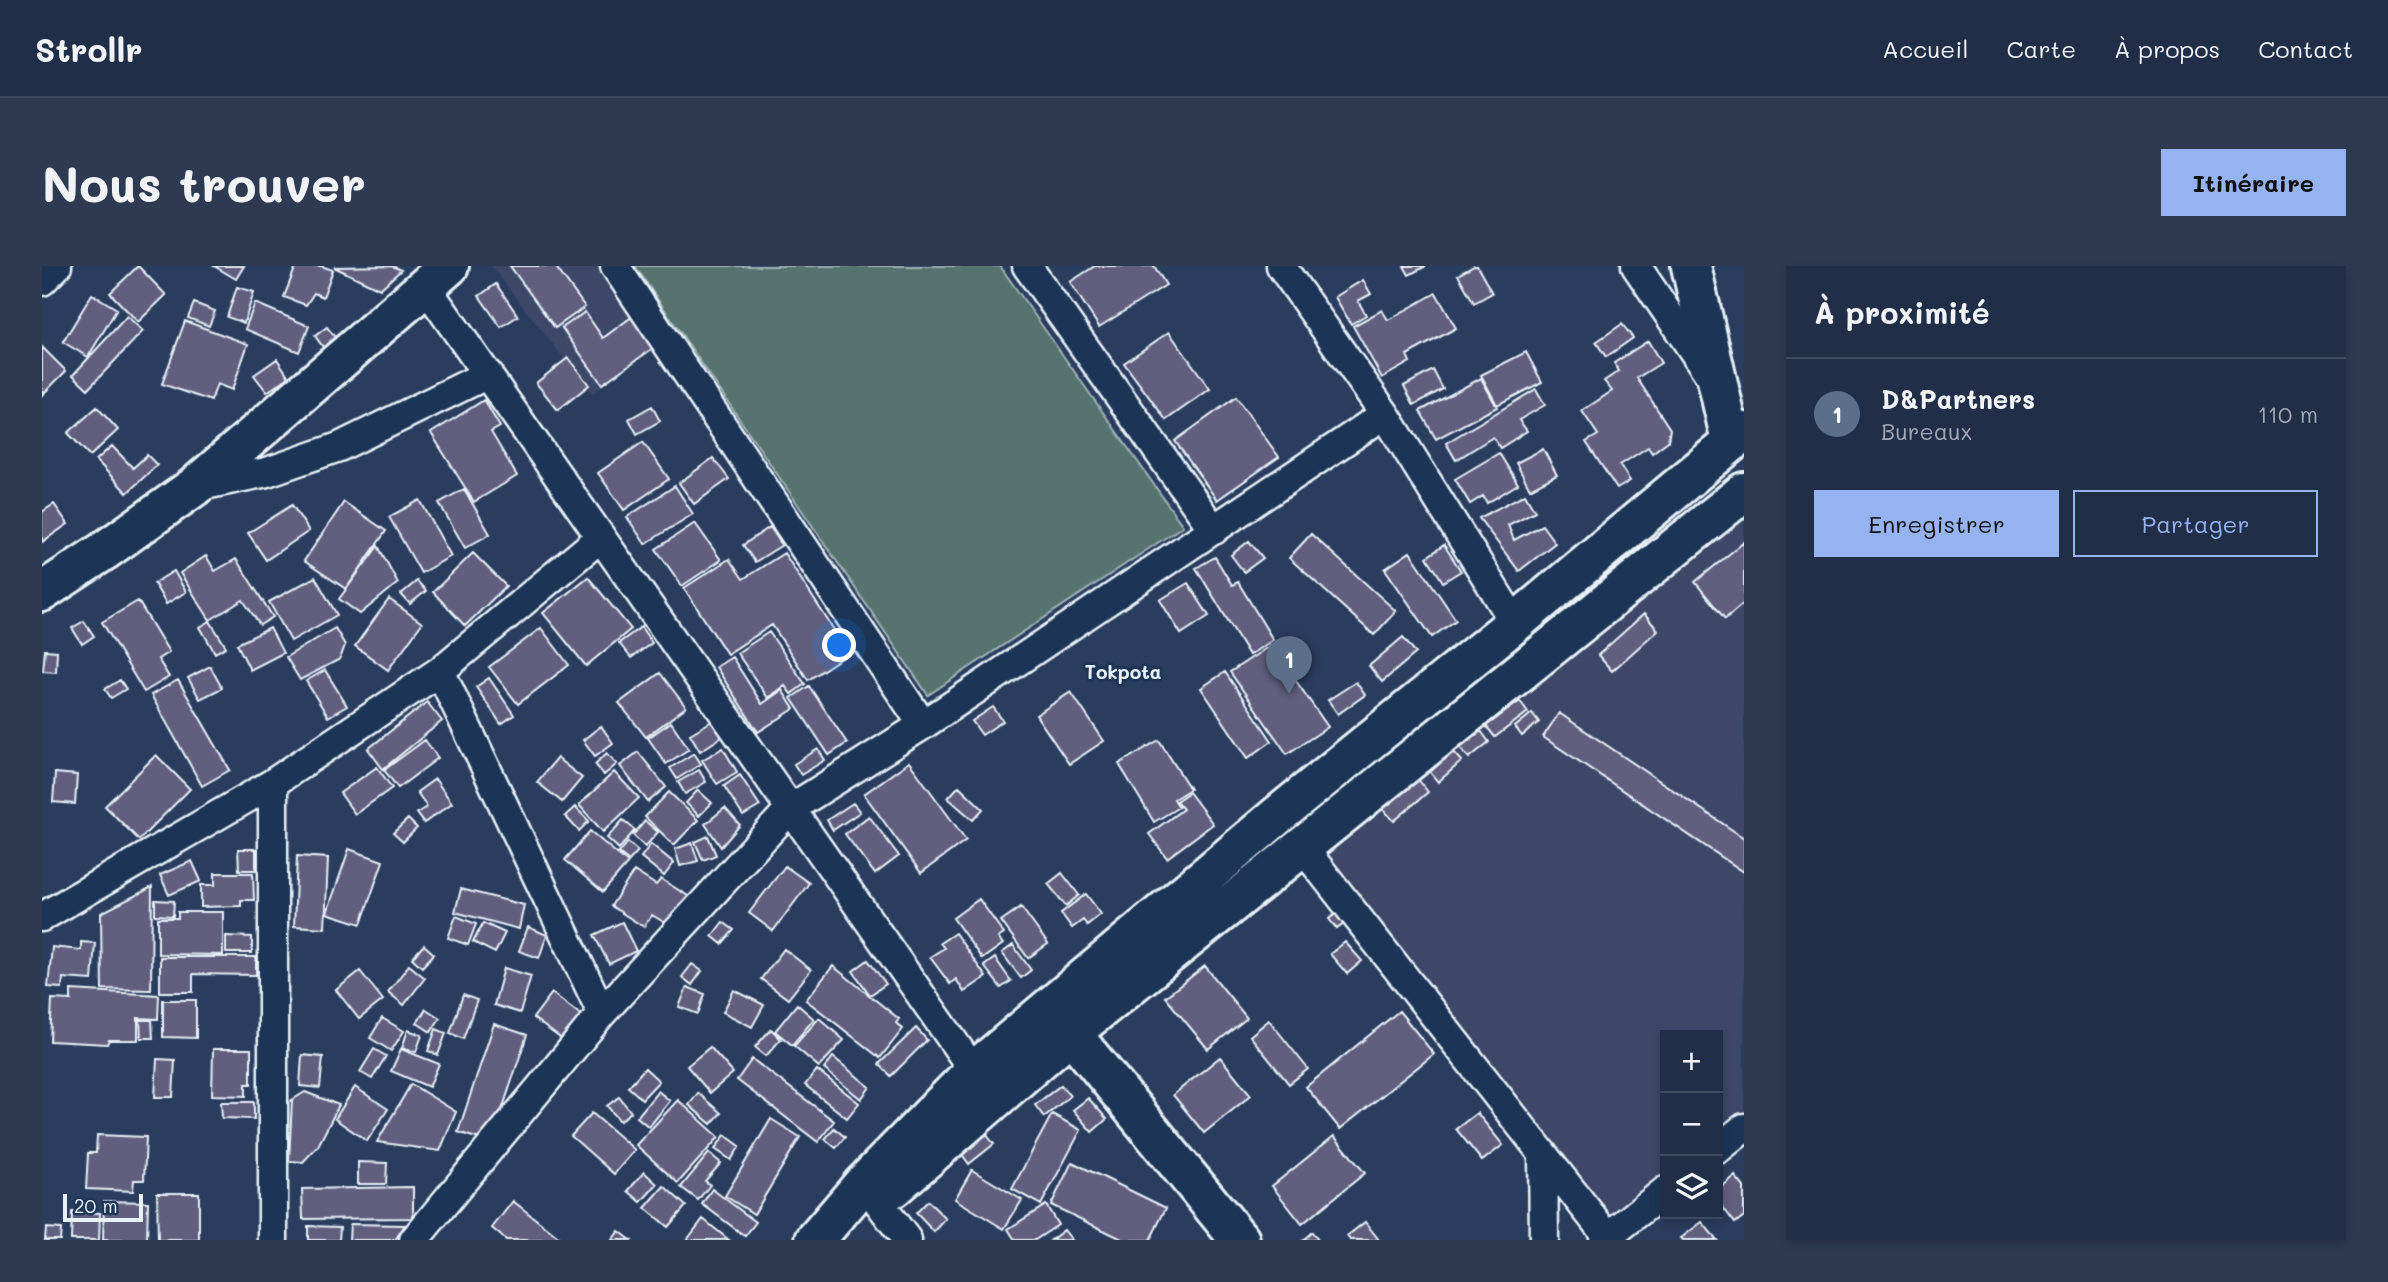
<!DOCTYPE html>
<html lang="fr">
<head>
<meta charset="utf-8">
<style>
	:root { --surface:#202e47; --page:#2d3a52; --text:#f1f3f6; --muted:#a2a8b4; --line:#3d4a60; --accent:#95b2f1 }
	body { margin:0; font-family:Mali,sans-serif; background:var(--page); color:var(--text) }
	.controls { position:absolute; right:21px; bottom:21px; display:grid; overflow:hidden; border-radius:0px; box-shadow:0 4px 10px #0003 }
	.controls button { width:63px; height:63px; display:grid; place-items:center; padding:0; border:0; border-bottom:2px solid var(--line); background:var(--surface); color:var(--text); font:35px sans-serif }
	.scale { position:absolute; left:21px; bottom:18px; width:80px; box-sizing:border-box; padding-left:7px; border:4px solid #e8f1f8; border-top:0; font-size:19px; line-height:24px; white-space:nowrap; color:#e8f1f8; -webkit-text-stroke:5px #1d3557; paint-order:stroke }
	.you { position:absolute; left:798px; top:380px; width:24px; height:24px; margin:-18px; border:5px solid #fff; border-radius:50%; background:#1a73e8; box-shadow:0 0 0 10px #1a73e833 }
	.badge { display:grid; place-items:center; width:46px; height:46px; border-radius:50%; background:var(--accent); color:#fff; font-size:23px; font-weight:700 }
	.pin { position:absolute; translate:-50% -58px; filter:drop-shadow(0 2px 4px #0008) }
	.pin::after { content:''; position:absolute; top:37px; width:24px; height:21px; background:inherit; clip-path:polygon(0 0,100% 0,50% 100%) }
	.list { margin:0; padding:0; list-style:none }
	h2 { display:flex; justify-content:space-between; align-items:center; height:91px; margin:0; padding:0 28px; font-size:30px }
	h2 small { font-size:23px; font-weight:400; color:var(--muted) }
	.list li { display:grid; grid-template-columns:46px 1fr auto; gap:21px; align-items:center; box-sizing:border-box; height:112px; padding:0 28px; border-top:2px solid var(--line) }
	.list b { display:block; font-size:26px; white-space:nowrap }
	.list p { margin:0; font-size:23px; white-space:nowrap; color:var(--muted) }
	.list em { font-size:23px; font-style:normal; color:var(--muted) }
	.actions { display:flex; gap:14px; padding:21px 28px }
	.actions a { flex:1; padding:16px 0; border:2px solid var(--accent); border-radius:0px; text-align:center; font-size:24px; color:var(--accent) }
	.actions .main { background:var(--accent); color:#111 }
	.icon { flex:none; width:38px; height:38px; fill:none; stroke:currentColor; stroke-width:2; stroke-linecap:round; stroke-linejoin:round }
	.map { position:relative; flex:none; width:1702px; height:974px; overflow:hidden; border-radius:0px }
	header { display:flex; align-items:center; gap:42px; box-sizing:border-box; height:98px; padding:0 35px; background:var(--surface); border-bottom:2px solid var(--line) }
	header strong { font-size:33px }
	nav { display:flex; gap:38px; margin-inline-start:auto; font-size:24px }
	.intro { display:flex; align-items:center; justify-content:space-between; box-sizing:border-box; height:168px; padding:0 42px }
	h1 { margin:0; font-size:49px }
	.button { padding:18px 32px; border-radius:0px; background:var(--accent); color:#111; font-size:24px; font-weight:700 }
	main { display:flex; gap:42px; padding:0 42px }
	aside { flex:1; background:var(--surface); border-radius:0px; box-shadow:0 4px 10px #0003 }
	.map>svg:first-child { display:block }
</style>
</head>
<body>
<header>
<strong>Strollr</strong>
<nav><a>Accueil</a><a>Carte</a><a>À propos</a><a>Contact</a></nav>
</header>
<div class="intro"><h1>Nous trouver</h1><a class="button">Itinéraire</a></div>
<main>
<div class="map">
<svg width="1702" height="974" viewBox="0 0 1702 974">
	<rect width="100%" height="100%" fill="#2b3d5f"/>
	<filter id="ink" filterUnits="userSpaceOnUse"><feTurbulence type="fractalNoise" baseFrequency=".0143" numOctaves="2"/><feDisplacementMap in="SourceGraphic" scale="14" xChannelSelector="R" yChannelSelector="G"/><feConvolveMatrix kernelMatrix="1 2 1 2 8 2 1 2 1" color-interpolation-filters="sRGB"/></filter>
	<g filter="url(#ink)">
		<path fill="#3c4768" d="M449 0H554L615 77 550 128Z
			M1702 247V850L1676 869V769H1623V909L1562 955 1277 574Z"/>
		<path fill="#577370" stroke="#a0b2b4" stroke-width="2" d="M593 0H958L1141 260 886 429Z"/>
		<path fill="#625f7e" stroke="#e8f1f8" stroke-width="2" d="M96 0 124 29 96 56 68 27Z
			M172 0H202L194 13Z
			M254 0H279L291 4 281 31 272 27 264 39 242 31Z
			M350 0 359 4 338 23 292 1Z
			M468 0H513L543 41 513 62Z
			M1053 0H1112L1124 19 1057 61 1028 16Z
			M1362 0H1384L1367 9Z
			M1432 0H1435L1450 27 1432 37 1416 9Z
			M1321 14 1329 28 1316 35 1324 49 1309 58 1293 31Z
			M454 18 476 50 459 61 437 30Z
			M195 21 212 26 202 57 185 51Z
			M1394 27 1414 62 1365 89 1368 96 1340 112 1311 60 1340 44 1346 54Z
			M50 28 75 43 46 91 21 76Z
			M152 37 173 45 167 60 146 52Z
			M213 37 267 60 257 86 203 63Z
			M543 46 561 72 595 47 617 78 560 118 520 62Z
			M85 50 101 65 46 123 31 109Z
			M143 55 206 78 190 124 175 118 169 135 120 118Z
			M1580 58 1591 72 1564 91 1554 76Z
			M285 61 299 79 286 88 273 70Z
			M1127 66 1168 123 1124 154 1082 97Z
			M1606 75 1619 97 1595 112 1628 163 1626 175 1610 187 1606 181 1578 199 1588 215 1575 223 1544 176 1556 169 1540 145 1570 125 1562 115 1577 105 1572 97Z
			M0 81 24 105 0 129Z
			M1484 86 1500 116 1455 139 1439 109Z
			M526 92 547 119 516 144 494 117Z
			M235 93 247 111 225 126 212 109Z
			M1391 104 1401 123 1372 139 1362 120Z
			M1439 112 1455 141 1394 173 1378 145Z
			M1494 123 1503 139 1477 154 1485 165 1458 182 1451 171 1414 194 1404 177Z
			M1194 131 1237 191 1175 234 1133 175Z
			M442 134 458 161 449 166 475 210 432 236 389 167Z
			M610 140 618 155 595 168 587 153Z
			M55 141 76 164 48 190 26 167Z
			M601 176 627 213 582 244 556 207Z
			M70 180 91 202 105 189 115 199 85 227 54 194Z
			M1501 183 1515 209 1488 223 1474 197Z
			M1457 187 1476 218 1445 237 1441 230 1428 238 1413 213Z
			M671 192 687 213 652 238 637 217Z
			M633 220 651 248 603 278 585 251Z
			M422 223 448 268 423 282 397 237Z
			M1483 228 1493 245 1466 259 1472 274 1500 259 1513 277 1477 305 1437 252Z
			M378 234 409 290 379 307 347 251Z
			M302 236 344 265 304 323 262 295Z
			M12 238 26 258 0 276V246Z
			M250 239 267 265 224 294 206 267Z
			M653 257 679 294 640 320 614 283Z
			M728 261 740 279 713 296 701 279Z
			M1269 268 1354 345 1332 369 1247 292Z
			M1207 275 1221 292 1202 306 1189 289Z
			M1702 276V337L1683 353 1653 316Z
			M1402 279 1419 305 1401 316 1385 291Z
			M336 280 356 317 318 348 297 333Z
			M1368 286 1414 354 1390 371 1343 303Z
			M431 287 464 320 423 360 391 326Z
			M742 287 807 387 766 414 730 359 685 388 642 322 687 293 701 313Z
			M164 290 173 305 194 293 231 351 218 359 201 334 168 354 138 307Z
			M1173 291 1190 319 1196 316 1231 374 1207 389 1154 302Z
			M132 305 144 326 124 338 112 317Z
			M273 311 295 349 249 375 227 336Z
			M546 311 589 363 544 400 501 347Z
			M375 315 384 325 368 338 359 328Z
			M1146 317 1167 350 1139 368 1118 334Z
			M347 333 380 357 346 404 313 380Z
			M96 335 127 386 116 393 127 411 102 426 60 356Z
			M1602 348 1616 364 1570 405 1556 389Z
			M42 355 52 370 40 378 30 362Z
			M168 355 184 381 173 387 158 361Z
			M599 361 610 377 589 392 577 377Z
			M228 362 241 387 208 404 195 378Z
			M293 362 303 379 298 393 258 414 244 391Z
			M499 362 527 399 476 438 447 401Z
			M727 366 763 418 749 428 743 420 726 432 695 387Z
			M1361 371 1374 387 1340 416 1327 400Z
			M1229 379 1286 461 1245 488 1188 406Z
			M3 384 15 385 14 406 1 405Z
			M690 391 720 438 740 424 752 443 716 466 674 401Z
			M168 400 180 422 158 433 146 412Z
			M283 404 305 440 286 451 264 415Z
			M1183 406 1230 475 1206 492 1159 422Z
			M618 407 644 441 604 471 577 437Z
			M447 412 472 449 459 458 434 421Z
			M78 414 84 423 69 432 63 423Z
			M136 414 188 504 160 520 109 429Z
			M1314 416 1323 429 1296 448 1286 434Z
			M767 420 805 477 787 489 749 432Z
			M1029 426 1062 475 1027 498 994 449Z
			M1478 435 1486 446 1453 471 1444 460Z
			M385 436 400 455 341 503 326 483Z
			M951 441 961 455 940 469 930 455Z
			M1490 447 1497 456 1480 470 1473 461Z
			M1517 447 1702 572V606L1501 471Z
			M670 455 680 471 658 485 648 468Z
			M629 456 647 483 624 498 606 472Z
			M559 460 571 477 553 490 541 474Z
			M1439 465 1447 476 1427 492 1418 481Z
			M383 474 396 492 356 522 342 504Z
			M1117 474 1148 523 1132 533 1137 541 1112 556 1077 498Z
			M681 482 695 506 675 518 660 494Z
			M776 483 783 494 759 509 752 498Z
			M1411 485 1420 495 1396 516 1388 506Z
			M596 486 624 521 606 536 578 500Z
			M565 487 575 498 562 509 553 498Z
			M652 487 659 498 635 513 628 502Z
			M114 489 148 523 97 574 63 540Z
			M515 492 540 512 520 536 495 516Z
			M867 496 924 574 879 607 822 528Z
			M335 501 350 522 313 548 298 527Z
			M657 504 664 516 643 528 636 516Z
			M572 506 597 532 561 566 537 539Z
			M13 507 35 509 33 538 11 536Z
			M698 509 718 540 701 550 682 520Z
			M1375 512 1386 526 1352 555 1340 542Z
			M393 513 410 537 382 557 375 547 385 541 375 526Z
			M917 520 941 543 931 554 906 532Z
			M656 524 670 537 657 550 644 537Z
			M627 526 656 554 632 579 603 551Z
			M1147 526 1171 558 1125 592 1107 568 1141 543 1134 535Z
			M811 537 818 546 791 564 785 554Z
			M533 541 547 555 537 565 523 550Z
			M683 542 698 559 679 581 663 558Z
			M827 550 857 590 833 608 803 568Z
			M366 553 375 562 361 576 351 567Z
			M581 554 593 564 577 583 565 572Z
			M603 555 616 566 603 581 591 569Z
			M548 565 586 597 561 626 523 594Z
			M666 570 674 589 661 594 653 576Z
			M586 576 596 585 587 595 577 587Z
			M650 577 656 595 638 600 633 583Z
			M609 578 632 597 622 610 599 591Z
			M196 583H214V604H197Z
			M307 583 341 595 319 658 285 647Z
			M255 590 286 592 283 662 252 660Z
			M150 595 159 615 127 629 118 609Z
			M743 600 767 617 731 665 707 647Z
			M592 605 614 619 619 613 646 630 625 658 610 649 602 661 569 640Z
			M173 607H211L212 634H199V640L159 641V619H173Z
			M1020 607 1037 629 1024 640 1006 618Z
			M110 621 109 724 60 723 59 647Z
			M419 623 482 639 477 663 413 646Z
			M1044 628 1059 648 1045 659 1041 654 1030 662 1019 647Z
			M937 633 962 668 956 672 961 678 940 693 911 652Z
			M113 634 132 635 131 650 113 649Z
			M979 641 1006 678 986 692 959 655Z
			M1299 644 1307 654 1295 663 1287 653Z
			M136 646H181V689L116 688V652H136Z
			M414 650 434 658 426 679 406 672Z
			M580 656 594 685 567 698 552 669Z
			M681 656 692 664 680 678 670 670Z
			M441 657 463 667 453 687 431 676Z
			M486 661 505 669 497 692 477 685Z
			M913 667 944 711 922 726 914 713 908 718 888 691 902 682 898 677Z
			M184 670 210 671V687H184Z
			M39 676 53 677 50 714 21 712 20 722 6 721 10 681 39 684Z
			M1303 676 1320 695 1305 708 1288 688Z
			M382 679 392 688 380 701 370 692Z
			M971 679 989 704 979 712 960 687Z
			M742 683 769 704 746 733 719 713Z
			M118 691H214V709L151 708V726H118Z
			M953 692 969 715 959 722 942 700Z
			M826 694 844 718 828 729 811 705Z
			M650 698 660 705 650 719 640 711Z
			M367 699 383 712 362 739 346 726Z
			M791 700 857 753 854 757 861 763 838 792 764 734Z
			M1163 700 1205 752 1166 783 1123 731Z
			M462 702 489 710 478 747 452 739Z
			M318 705 341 734 317 753 294 724Z
			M645 721 663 728 656 748 637 741Z
			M29 724 117 729 116 753 96 752V774H67L65 778 8 775 10 733 29 734Z
			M692 724 722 739 710 761 681 746Z
			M510 727 539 749 521 774 491 752Z
			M421 729 435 734 421 773 408 767Z
			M121 734H154V772L121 771Z
			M755 738 772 753 750 779 733 765Z
			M384 743 398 752 389 766 375 757Z
			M1357 745 1392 788 1298 863 1264 821Z
			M340 752 362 765 349 785 328 772Z
			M777 752 802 774 777 801 752 780Z
			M98 754H110L111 772H99Z
			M1227 754 1266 803 1247 818 1208 770Z
			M452 758 485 769 449 877 416 866Z
			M874 762 885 774 849 810 837 798Z
			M394 763 404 767 396 789 386 785Z
			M729 763 739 773 724 790 713 781Z
			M366 764 380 769 374 786 360 782Z
			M668 781 691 807 668 827 645 800Z
			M171 783H209V818H204V830L170 829Z
			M332 783 344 790 330 813 318 806Z
			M359 783 397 798 387 821 349 805Z
			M260 789 281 791 278 822 258 820Z
			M791 791 828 821 819 833 782 803Z
			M1178 791 1209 829 1162 867 1131 829Z
			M115 793 133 794 131 831H113Z
			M710 793 792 855 776 876 695 814Z
			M603 802 617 815 600 833 586 821Z
			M775 804 817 837 805 852 763 819Z
			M369 818 414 846 398 885 335 876Z
			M1019 819 1028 830 1002 851 993 839Z
			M313 821 346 843 325 875 293 853Z
			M616 825 628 835 607 861 595 851Z
			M263 826 297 839 276 880 261 896 247 895 250 834Z
			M656 827 679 847 669 858 647 839Z
			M577 831 589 846 578 855 565 840Z
			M1046 832 1065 853 1050 866 1031 844Z
			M636 834 677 871 636 917 594 879Z
			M179 836H212V853L180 852Z
			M550 847 593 884 572 908 529 870Z
			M1435 847 1461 879 1440 895 1414 863Z
			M1010 848 1039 864 999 939 970 923Z
			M729 853 758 871 712 948 683 930Z
			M792 862 803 871 794 882 783 873Z
			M944 868 952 878 927 898 919 887Z
			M55 869 104 871 102 914H92L91 925 44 923 46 887H54Z
			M683 869 698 880 689 894 673 883Z
			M1292 870 1323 907 1260 958 1230 920Z
			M667 887 679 897 663 915 668 919 656 934 639 921Z
			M316 896 345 897 344 918H316Z
			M1030 896 1124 942 1108 974H1082L1009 939Z
			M930 904 980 934 962 963 913 933Z
			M602 906 615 918 599 936 586 925Z
			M1693 910 1702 921V950L1693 957 1676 935V924Z
			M622 920 644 940 626 961 603 942Z
			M371 921V952L261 953 260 923Z
			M670 923 714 956 703 970 660 938Z
			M115 927H157V974H116Z
			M62 935 106 936 105 974H61Z
			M471 935 520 974H464L450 962Z
			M886 935 904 953 892 966 874 947Z
			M1004 939 1016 959 993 974H973L966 963Z
			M30 946 58 947 57 974H29Z
			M661 953 687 974H645Z
			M1323 956 1337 974H1308L1305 970Z
			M1660 956 1675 974H1641L1639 972Z
			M308 958 363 959 353 974H307Z
			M266 960 298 961 297 974H266Z
			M4 962 19 963 18 974H3Z
			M1022 964 1030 974H1009Z
			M577 965 589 974H570Z
			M1270 966 1276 974H1261Z"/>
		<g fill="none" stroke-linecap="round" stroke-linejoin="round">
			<g stroke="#e8f1f8" stroke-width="33">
				<path id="street" d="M573 0 881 459
					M985 0 1172 264
					M1239 0 1343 148 1473 357
					M1594 0 1667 108
					M0 15 15 0
					M384 21 932 805
					M153 221 225 206 297 181 446 108
					M398 405 560 747
					M1261 582 1566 971
					M0 651 231 517 398 405 559 271
					M1676 883 1702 862
					M1501 888 1502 974
					M837 937 865 974
					M231 974V517
					M372 974 560 747 748 543 881 459 1343 148
					M1562 974 1623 925"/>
			</g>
			<g stroke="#e8f1f8" stroke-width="44">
				<path id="secondary" d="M1649 0 1689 175
					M0 326 62 285 152 221 407 0
					M1029 767 1198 974
					M851 922 1029 767 1702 226
					M773 974 820 919 932 805 1236 549 1473 357 1702 166"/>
			</g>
			<use href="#street" stroke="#1d3557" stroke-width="28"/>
			<use href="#secondary" stroke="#1d3557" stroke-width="38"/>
		</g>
	</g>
	<g text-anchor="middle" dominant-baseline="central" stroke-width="6" stroke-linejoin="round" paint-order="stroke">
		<g font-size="19" font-weight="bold" fill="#e8f1f8" stroke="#1d3557">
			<text x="1081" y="405">Tokpota</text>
		</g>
	</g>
</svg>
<div class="controls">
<button>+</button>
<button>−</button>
<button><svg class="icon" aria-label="layers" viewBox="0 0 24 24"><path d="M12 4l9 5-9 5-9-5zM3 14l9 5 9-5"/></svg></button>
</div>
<div class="scale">20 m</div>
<div class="you"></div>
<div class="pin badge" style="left:1247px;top:428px;background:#5c6f8a">1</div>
</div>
<aside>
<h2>À proximité<small></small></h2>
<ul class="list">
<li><span class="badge" style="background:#5c6f8a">1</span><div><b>D&amp;Partners</b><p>Bureaux</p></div><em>110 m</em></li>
</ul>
<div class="actions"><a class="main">Enregistrer</a><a>Partager</a></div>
</aside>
</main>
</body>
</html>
